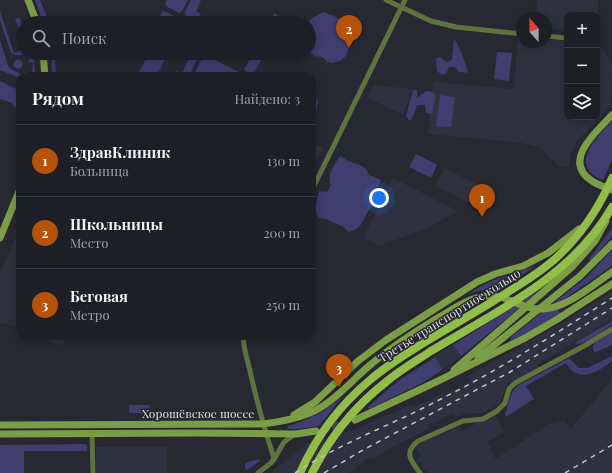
<!DOCTYPE html>
<html lang="ru">
<head>
<meta charset="utf-8">
<style>
	:root { --surface:#1d1e26; --page:#2a2b32; --text:#f1f3f6; --muted:#a0a2a7; --line:#3b3c43; --accent:#b45309 }
	body { margin:0; font-family:"Playfair Display",serif; background:var(--page); color:var(--text) }
	.controls { position:absolute; right:12px; top:12px; display:grid; overflow:hidden; border-radius:8px; box-shadow:0 2px 10px #0003 }
	.controls button { width:36px; height:36px; display:grid; place-items:center; padding:0; border:0; border-bottom:1px solid var(--line); background:var(--surface); color:var(--text); font:20px sans-serif }
	.compass { position:absolute; left:516px; top:12px; width:36px; height:36px; border-radius:50%; background:var(--surface); box-shadow:0 2px 10px #0003; rotate:339deg }
	.you { position:absolute; left:379px; top:198px; width:14px; height:14px; margin:-10px; border:3px solid #fff; border-radius:50%; background:#1a73e8; box-shadow:0 0 0 6px #1a73e833 }
	.badge { display:grid; place-items:center; width:26px; height:26px; border-radius:50%; background:var(--accent); color:#fff; font-size:13px; font-weight:700 }
	.pin { position:absolute; translate:-50% -33px; filter:drop-shadow(0 1px 2px #0008) }
	.pin::after { content:''; position:absolute; top:21px; width:14px; height:12px; background:inherit; clip-path:polygon(0 0,100% 0,50% 100%) }
	.list { margin:0; padding:0; list-style:none }
	h2 { display:flex; justify-content:space-between; align-items:center; height:52px; margin:0; padding:0 16px; font-size:17px }
	h2 small { font-size:13px; font-weight:400; color:var(--muted) }
	.list li { display:grid; grid-template-columns:26px 1fr auto; gap:12px; align-items:center; box-sizing:border-box; height:72px; padding:0 16px; border-top:1px solid var(--line) }
	.list b { display:block; font-size:15px; white-space:nowrap }
	.list p { margin:0; font-size:13px; white-space:nowrap; color:var(--muted) }
	.list em { font-size:13px; font-style:normal; color:var(--muted) }
	.icon { flex:none; width:22px; height:22px; fill:none; stroke:currentColor; stroke-width:2; stroke-linecap:round; stroke-linejoin:round }
	.map { position:relative; flex:none; width:612px; height:473px; overflow:hidden }
	.search { position:absolute; background:var(--surface); box-shadow:0 2px 10px #0003; left:16px; top:16px; width:300px; height:44px; display:flex; align-items:center; gap:10px; box-sizing:border-box; padding:0 14px; border-radius:22px; color:var(--muted); font-size:15px }
	.panel { position:absolute; background:var(--surface); box-shadow:0 2px 10px #0003; left:16px; top:72px; width:300px; height:268px; border-radius:12px }
	.map>svg:first-child { display:block }
</style>
</head>
<body>
<div class="map">
<svg width="612" height="473" viewBox="0 0 612 473">
	<rect width="100%" height="100%" fill="#272832"/>
	<path fill="#303140" d="M537 0H599L597 21V15H567V30L546 28V18H536Z
		M518 37H522V42H546V39L567 41V117H597V45L604 50 612 65 611 102 607 110 577 141 570 155 569 166H559L540 148 522 143 428 134 433 82 514 89Z
		M373 85 412 89 403 115 368 98Z
		M312 143 323 148 312 169Z
		M444 168 480 186 471 204 435 186Z
		M393 178 440 202 458 211 428 228 379 246 363 238Z
		M20 227V328L12 325 1 323 0 322V274Z
		M612 291V319L538 364 539 367 507 384 500 404 482 413H466L456 418 454 414 428 425 429 429 390 448 374 459H367L349 473H270L308 443 356 429 410 405H415L422 403 470 382 467 376 559 325Z
		M38 336H66L62 346Z
		M453 345 461 356 442 370 434 356Z
		M612 379V473H428L426 469 424 470 421 464 422 463 421 461 418 463 416 459 421 456 416 447 441 432 443 434 447 432 460 426 463 431 494 413 505 432 487 442 492 448 490 450 496 459 548 424 564 420 571 429Z
		M167 446V473H96V447Z"/>
	<path fill="#403d6f" d="M35 0H40L46 14 47 23H43Z
		M167 0H188L182 11 179 13 166 6 165 4Z
		M191 0H201L196 11 201 14 196 22 185 15V12Z
		M0 11 14 53 23 50V53H26L24 55H15L11 53 0 20Z
		M164 11 183 20V23H167L168 22 159 18 162 12Z
		M323 12 334 16 355 31 354 36 350 43 346 56 340 61 332 63 327 62 324 58 319 56 317 57 309 52V23H308L311 19Z
		M274 13 283 18 280 23H269Z
		M18 18H20L23 32V42L15 19Z
		M454 39C459 44 467 67 468 73L463 72H459L455 67H449L446 74 442 75 437 71 436 59 440 57 446 62 452 60Z
		M0 40 9 68 22 75 24 72H32L33 62 28 63 31 53H34L35 76H20V78L0 70Z
		M497 52 512 53 509 81 494 79Z
		M149 53H168L157 76H137Z
		M192 53H200L189 76H181L175 73 176 71 182 73Z
		M253 53H265L253 75 244 70Z
		M206 56H207L247 76H193L203 57Z
		M52 58H55L56 76H52Z
		M13.5 64a4.5 4.5 0 1 1 9 0a4.5 4.5 0 1 1-9 0Z
		M0 81 20 91 19 109 14 107 12 103 0 99Z
		M413 90H417V98C426 92 425 88 436 94L432 114 426 113 425 105H417L414 114 410 121 406 116Z
		M440 95 455 97 451 127 436 126Z
		M316 99 318 100 316 113 312 116V101Z
		M612 121V160L603 180C567 167 597 137 612 121Z
		M416 154 437 165 431 178 409 167Z
		M340 156C344 157 345 160 348 161 358 165 365 164 369 175L381 180 374 194 376 201C374 204 371 206 370 209 362 219 363 229 349 232L342 226 334 223 327 219 319 218C313 211 317 199 319 191L327 192 331 185C326 175 335 164 340 156Z
		M612 228V236L591 261 589 259Z
		M612 250V266L557 304 556 306 559 312 561 313 514 341H510L511 337 588 276Z
		M536 266 498 290H483L467 294 489 282Z
		M543 288V289L461 356 453 345Z
		M612 321V325C603 330 584 346 575 344L576 342Z
		M612 332V345L596 352H594C589 342 605 337 612 332Z
		M612 356V361C596 373 579 384 566 363L526 386 534 399 506 417 505 414C508 406 510 392 517 386L569 358 579 368H587Z
		M435 357 442 370 422 383 369 409 368 407 398 381Z
		M343 396 319 426 299 429H287L288 426C309 420 326 411 343 396Z
		M129 405H149V413H129Z
		M85 444 87 446V451H24V473H0V445Z
		M259 459 260 461 247 470 245 468V464L248 462Z"/>
	<g fill="none" stroke-linecap="round" stroke-linejoin="round">
		<path stroke="#42434d" stroke-width="7" stroke-dasharray="7 3.5" stroke-linecap="butt" d="M322 430 355 420"/>
		<path stroke="#5e733e" stroke-width="5" d="M386 0 431 21 456 27 522 34
			M546 36 567 38
			M312 190 405 0
			M244 336C242 345 247 357 249 367 256 398 264 428 274 458L271 463 258 473
			M92 434 93 473
			M273 461 284 442 295 434
			M420 473C411 460 403 453 418 441L463 421 483 419 497 411 505 403 509 389 515 383 584 346 612 329"/>
		<path stroke="#7b9d46" stroke-width="7" d="M28 0 37 23
			M43 53 45 76
			M612 115C597 131 561 161 592 181 598 185 605 187 612 190
			M0 238 20 189
			M478 358 580 276 612 244
			M454 370 573 266 595 241 606 221
			M294 415 315 402 358 361 386 340 477 282 495 274 523 266 548 253 579 229
			M355 420 436 382 525 338 556 320 612 284
			M0 425 263 424C279 422 295 419 310 413 333 403 350 382 369 366 391 347 416 331 441 316 450 311 458 305 468 301 502 285 514 310 543 309 565 309 594 284 612 272
			M0 434 195 433 296 434 316 431"/>
		<path stroke="#92bd49" stroke-width="8" d="M300 473C316 437 340 405 370 380 385 367 401 357 417 347 443 331 469 316 495 300 516 287 537 275 555 259 579 237 599 208 612 178
			M312 473C330 437 355 406 386 382 400 370 416 361 431 351 497 311 573 276 612 207"/>
		<path stroke="#c3c4ca" stroke-width="1.5" stroke-dasharray="5 5" stroke-linecap="butt" d="M295 473C340 443 392 425 439 400 499 370 555 334 612 298
			M324 473 363 450 510 372 612 308
			M565 473 612 445"/>
	</g>
	<g text-anchor="middle" dominant-baseline="central" stroke-width="3" stroke-linejoin="round" paint-order="stroke">
		<g font-size="12" fill="#dcdde3" stroke="#272832">
			<text transform="translate(449 315) rotate(-32)">Третье транспортное кольцо</text>
			<text x="198" y="413">Хорошёвское шоссе</text>
		</g>
	</g>
</svg>
<div class="controls">
<button>+</button>
<button>−</button>
<button><svg class="icon" aria-label="layers" viewBox="0 0 24 24"><path d="M12 4l9 5-9 5-9-5zM3 14l9 5 9-5"/></svg></button>
</div>
<svg class="compass" viewBox="-18 -18 36 36"><path d="M0-13l5 13h-10z" fill="#e53935"/><path d="M0 13l5-13h-10z" fill="#a0a2a7"/></svg>
<div class="you"></div>
<div class="pin badge" style="left:482px;top:217px">1</div>
<div class="pin badge" style="left:349px;top:48px">2</div>
<div class="pin badge" style="left:339px;top:387px">3</div>
<div class="search"><svg class="icon" aria-label="search" viewBox="0 0 24 24"><circle cx="10" cy="10" r="6"/><path d="M15 15l6 6"/></svg>Поиск</div>
<section class="panel">
<h2>Рядом<small>Найдено: 3</small></h2>
<ul class="list">
<li><span class="badge">1</span><div><b>ЗдравКлиник</b><p>Больница</p></div><em>130 m</em></li>
<li><span class="badge">2</span><div><b>Школьницы</b><p>Место</p></div><em>200 m</em></li>
<li><span class="badge">3</span><div><b>Беговая</b><p>Метро</p></div><em>250 m</em></li>
</ul>
</section>
</div>
</body>
</html>
